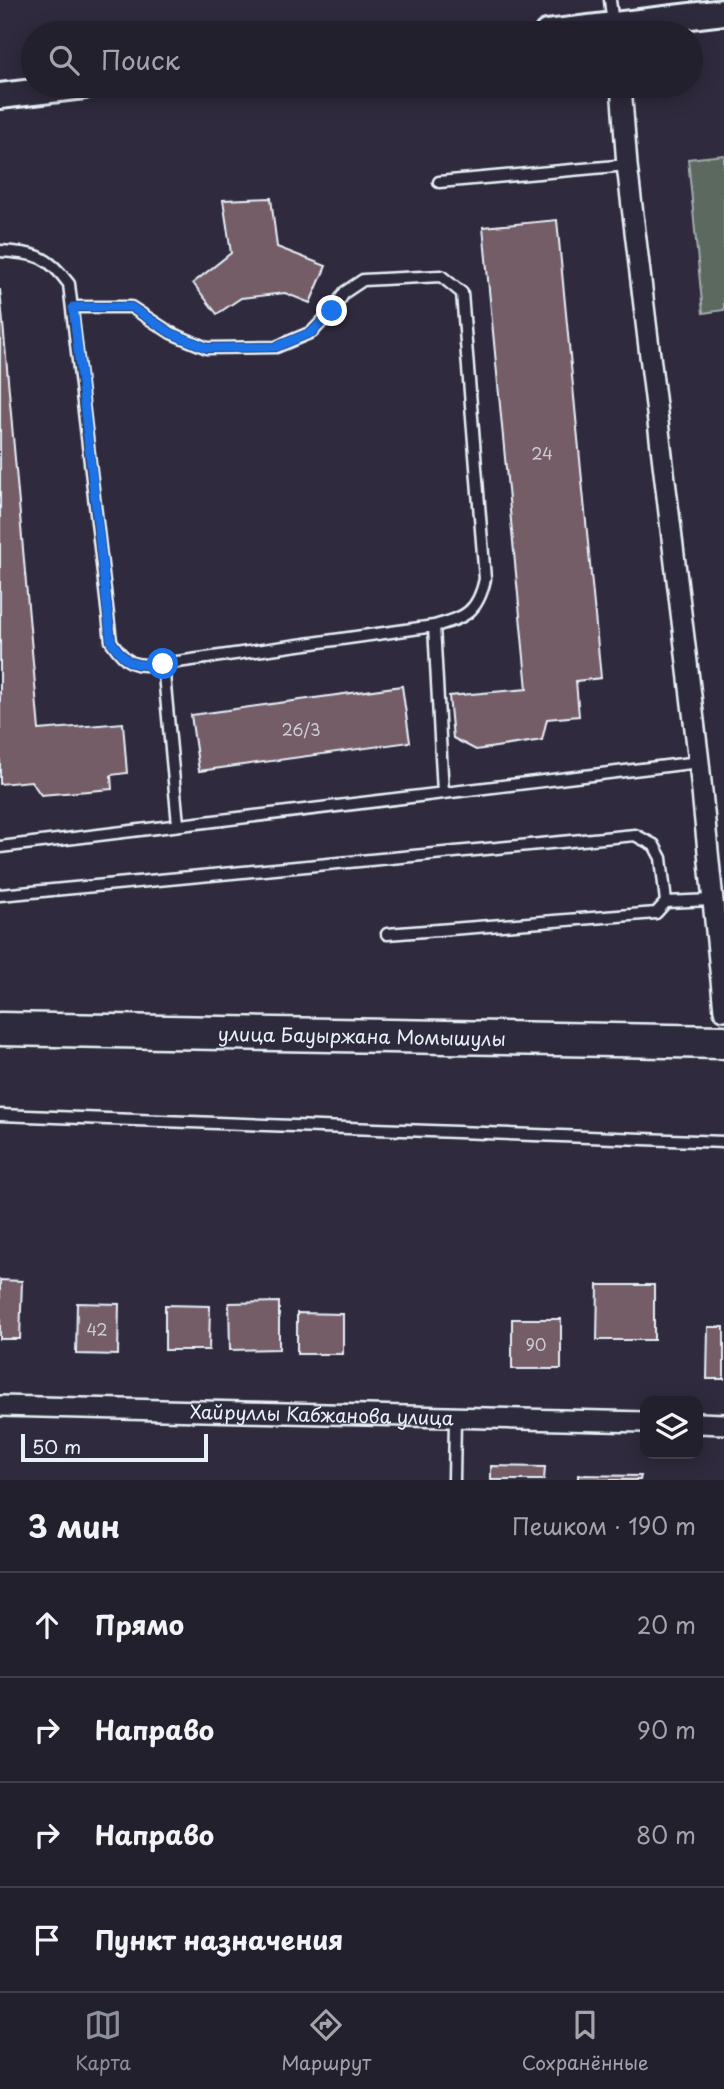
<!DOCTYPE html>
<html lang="ru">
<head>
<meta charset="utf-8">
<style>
	:root { --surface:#23202e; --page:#2f2d3a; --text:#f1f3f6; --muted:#a3a3aa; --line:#403e4a; --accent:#8c9099 }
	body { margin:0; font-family:"Playpen Sans",sans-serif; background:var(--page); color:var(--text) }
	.controls { position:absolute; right:21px; bottom:21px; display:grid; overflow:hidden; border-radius:14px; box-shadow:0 4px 18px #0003 }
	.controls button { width:63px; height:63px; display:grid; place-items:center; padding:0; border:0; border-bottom:2px solid var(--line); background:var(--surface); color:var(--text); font:35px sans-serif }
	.scale { position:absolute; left:21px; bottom:18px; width:187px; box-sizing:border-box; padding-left:7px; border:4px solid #e8f1f8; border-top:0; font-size:19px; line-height:24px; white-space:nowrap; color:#e8f1f8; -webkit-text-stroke:5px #2f2a3d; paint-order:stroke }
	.stop { position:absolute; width:21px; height:21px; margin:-16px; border:5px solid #1a73e8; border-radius:50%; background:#fff }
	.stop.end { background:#1a73e8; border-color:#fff; box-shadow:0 2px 7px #0008 }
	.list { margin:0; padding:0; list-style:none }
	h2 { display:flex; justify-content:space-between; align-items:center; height:91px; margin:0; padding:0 28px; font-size:30px }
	h2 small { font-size:23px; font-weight:400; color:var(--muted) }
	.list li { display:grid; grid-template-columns:46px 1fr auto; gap:21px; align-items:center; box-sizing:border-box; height:105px; padding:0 28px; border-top:2px solid var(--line) }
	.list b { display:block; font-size:26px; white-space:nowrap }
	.list em { font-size:23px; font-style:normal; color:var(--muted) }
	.icon { flex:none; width:38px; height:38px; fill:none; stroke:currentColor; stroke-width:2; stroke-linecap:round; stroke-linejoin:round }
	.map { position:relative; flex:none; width:724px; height:1480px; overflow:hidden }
	.search { position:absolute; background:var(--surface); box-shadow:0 4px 18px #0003; left:21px; right:21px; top:21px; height:77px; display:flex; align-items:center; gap:18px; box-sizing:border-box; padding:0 24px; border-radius:38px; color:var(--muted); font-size:26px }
	.sheet { height:511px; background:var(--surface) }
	nav { display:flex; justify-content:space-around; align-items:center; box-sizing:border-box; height:98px; border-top:2px solid var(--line); background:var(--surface); font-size:19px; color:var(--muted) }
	nav a { display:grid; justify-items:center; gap:4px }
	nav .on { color:var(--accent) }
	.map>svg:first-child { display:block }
</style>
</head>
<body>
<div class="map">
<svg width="724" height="1480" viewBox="0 0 724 1480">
	<rect width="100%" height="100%" fill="#2f2a3d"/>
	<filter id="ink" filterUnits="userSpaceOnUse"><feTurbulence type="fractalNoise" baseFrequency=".0143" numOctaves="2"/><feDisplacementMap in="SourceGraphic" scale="14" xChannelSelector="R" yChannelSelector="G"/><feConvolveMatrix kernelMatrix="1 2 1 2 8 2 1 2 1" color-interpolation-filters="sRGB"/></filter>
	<g filter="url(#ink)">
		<path fill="#5b695f" stroke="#a2adac" stroke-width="2" d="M724 155V310L703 313 688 159Z"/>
		<path fill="#755d68" stroke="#e8f1f8" stroke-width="2" d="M271 198 277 247 326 266 310 303 285 293 241 298 217 314 193 283 231 253 223 200Z
			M557 220 601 678 576 681 579 716 547 719 542 740 476 750 453 738 449 696 527 689 483 227Z
			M0 289 39 730 123 723 127 773 111 775 112 789 41 795 31 781 0 784Z
			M402 686 410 742 199 771 191 715Z
			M0 1280 22 1281 20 1339H0Z
			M598 1285H654V1340H597Z
			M279 1302V1349L230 1350 229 1303Z
			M77 1303 119 1304 118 1355 76 1354Z
			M165 1305 210 1306 209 1350H165Z
			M297 1313 343 1314V1354H297Z
			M512 1319H561V1369H512Z
			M708 1327H724V1379H707Z
			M491 1466 545 1467 544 1480H491Z
			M578 1475 641 1476 640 1480H578Z"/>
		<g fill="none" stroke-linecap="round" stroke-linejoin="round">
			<g stroke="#e8f1f8" stroke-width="15">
				<path id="service" d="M610 0 613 24
					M439 182 627 165
					M0 251C36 254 47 254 69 284L111 641C127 665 134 667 163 664L434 626 443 793
					M73 307H131L171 333 207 348 276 347 312 332 332 311 345 292 363 280 441 276 462 293 485 579C478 612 465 618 434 626
					M163 664 178 824
					M0 847 699 762
					M0 895 635 835 654 845 661 858 666 902 712 900
					M387 934 656 913 666 902
					M0 1115 724 1142
					M454 1480 455 1418"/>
			</g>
			<g stroke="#e8f1f8" stroke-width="24">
				<g id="minor">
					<path d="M621 86 627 165 699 762 724 1010"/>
					<path id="s1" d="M0 1406 645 1422"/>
					<path d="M698 1423 724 1424"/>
				</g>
			</g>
			<g stroke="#e8f1f8" stroke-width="30">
				<path id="tertiary" d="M547 33 724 12
					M0 96 84 86"/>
			</g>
			<g stroke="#e8f1f8" stroke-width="37">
				<g id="primary">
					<path id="s2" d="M0 1029 724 1042"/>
				</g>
			</g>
			<use href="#service" stroke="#2f2a3d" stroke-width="10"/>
			<use href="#minor" stroke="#2f2a3d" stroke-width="19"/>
			<use href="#tertiary" stroke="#2f2a3d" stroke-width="24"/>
			<use href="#primary" stroke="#2f2a3d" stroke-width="32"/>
		</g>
	</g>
	<g fill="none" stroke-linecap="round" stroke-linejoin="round" filter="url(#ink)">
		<path stroke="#1a73e8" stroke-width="9" d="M163 664C134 667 127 665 111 641L73 307H131L171 333 207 348 276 347 312 332 332 311"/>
	</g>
	<g text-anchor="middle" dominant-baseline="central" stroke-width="5" stroke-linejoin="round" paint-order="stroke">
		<g font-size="16" fill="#cbccd4">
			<text x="542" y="453">24</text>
			<text x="301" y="729">26/3</text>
			<text x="97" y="1329">42</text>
			<text x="536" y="1344">90</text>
		</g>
		<g font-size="19" fill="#e8f1f8" stroke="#2f2a3d">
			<text stroke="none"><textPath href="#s2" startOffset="362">улица Бауыржана Момышулы</textPath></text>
			<text stroke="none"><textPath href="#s1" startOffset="322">Хайруллы Кабжанова улица</textPath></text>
		</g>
	</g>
</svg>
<div class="controls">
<button><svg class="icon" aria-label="layers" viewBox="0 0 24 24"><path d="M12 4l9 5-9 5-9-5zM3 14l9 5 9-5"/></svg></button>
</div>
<div class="scale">50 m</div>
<div class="stop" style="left:163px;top:664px"></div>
<div class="stop end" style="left:332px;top:311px"></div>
<div class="search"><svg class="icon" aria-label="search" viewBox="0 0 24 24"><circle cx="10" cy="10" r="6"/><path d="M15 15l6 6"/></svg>Поиск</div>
</div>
<section class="sheet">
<h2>3 мин<small>Пешком · 190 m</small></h2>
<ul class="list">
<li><svg class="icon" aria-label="ahead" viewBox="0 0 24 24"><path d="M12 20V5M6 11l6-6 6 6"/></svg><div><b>Прямо</b></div><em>20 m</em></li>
<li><svg class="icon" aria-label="right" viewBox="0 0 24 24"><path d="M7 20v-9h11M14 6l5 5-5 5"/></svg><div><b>Направо</b></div><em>90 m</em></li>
<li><svg class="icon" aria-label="right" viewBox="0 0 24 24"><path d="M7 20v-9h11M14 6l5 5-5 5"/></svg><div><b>Направо</b></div><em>80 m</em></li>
<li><svg class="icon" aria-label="arrive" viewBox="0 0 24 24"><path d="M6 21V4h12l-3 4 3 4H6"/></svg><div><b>Пункт назначения</b></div></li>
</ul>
</section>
<nav>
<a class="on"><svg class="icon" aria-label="map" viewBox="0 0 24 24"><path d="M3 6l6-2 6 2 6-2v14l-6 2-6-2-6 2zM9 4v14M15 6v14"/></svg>Карта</a>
<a><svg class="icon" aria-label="directions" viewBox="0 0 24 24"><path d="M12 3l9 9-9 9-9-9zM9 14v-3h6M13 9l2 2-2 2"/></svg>Маршрут</a>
<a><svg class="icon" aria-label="saved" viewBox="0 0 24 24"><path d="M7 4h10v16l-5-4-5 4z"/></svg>Сохранённые</a>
</nav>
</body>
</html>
